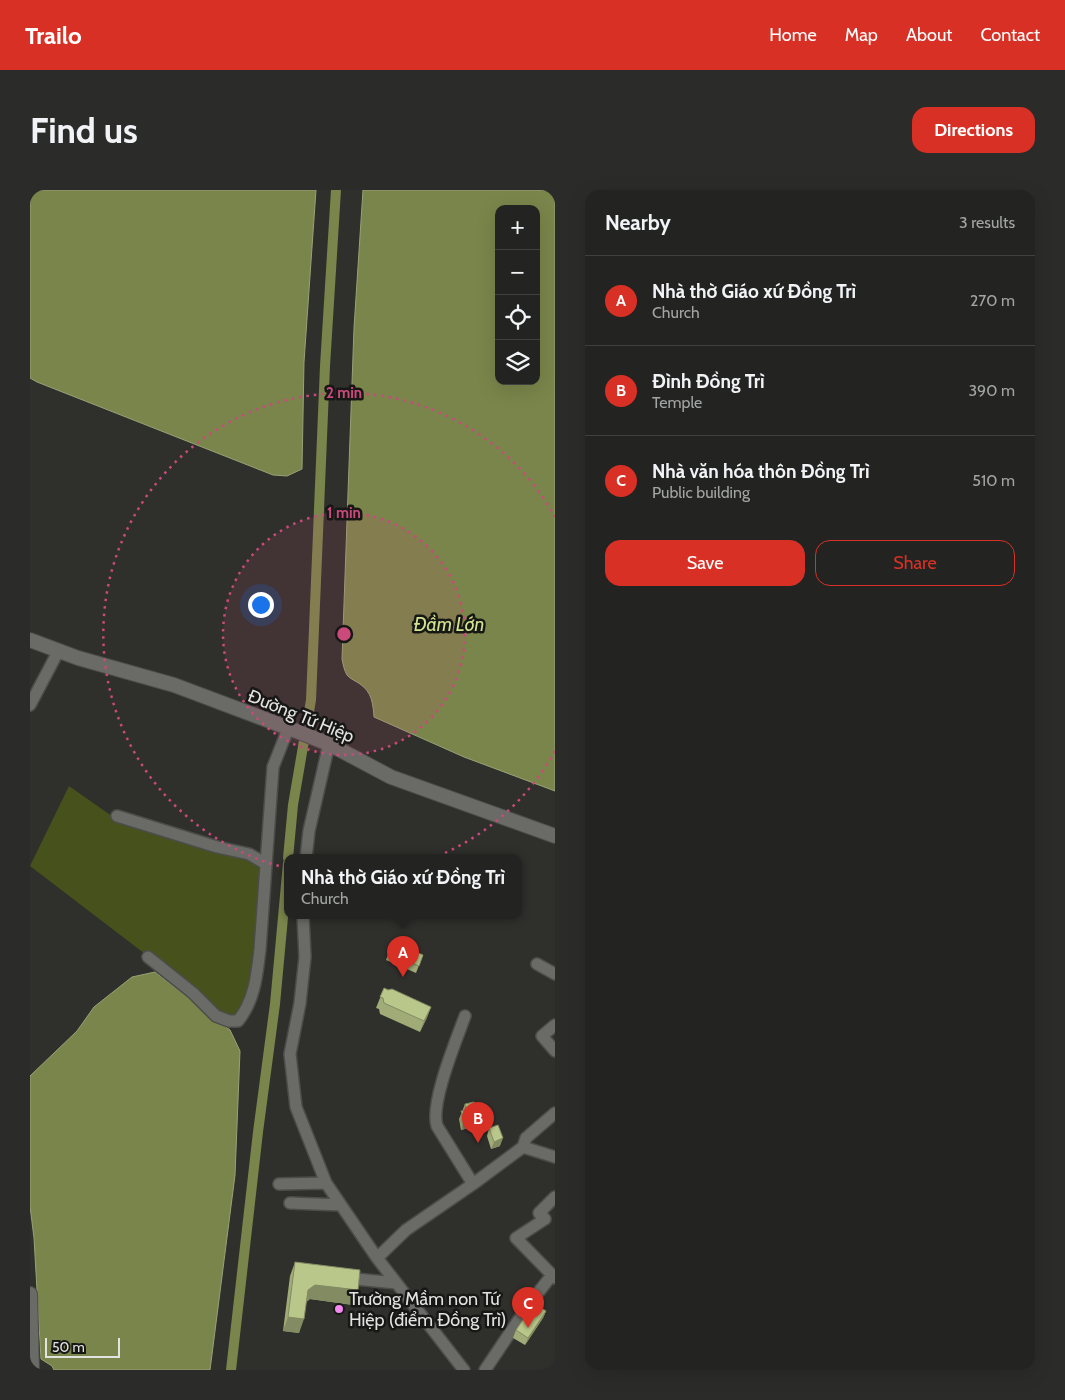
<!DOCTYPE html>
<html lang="en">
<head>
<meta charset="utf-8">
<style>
	:root { --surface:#232421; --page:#2b2c2a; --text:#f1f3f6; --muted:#a3a4a5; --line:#40413f; --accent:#d93025 }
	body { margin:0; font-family:Cabin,sans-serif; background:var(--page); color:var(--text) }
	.controls { position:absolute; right:15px; top:15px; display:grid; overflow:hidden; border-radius:10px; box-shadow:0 5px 20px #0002 }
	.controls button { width:45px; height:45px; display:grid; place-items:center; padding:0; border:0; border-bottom:1px solid var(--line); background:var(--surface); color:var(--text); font:25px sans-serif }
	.scale { position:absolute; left:15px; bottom:12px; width:75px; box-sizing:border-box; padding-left:5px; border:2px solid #e2e2e0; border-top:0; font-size:14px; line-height:18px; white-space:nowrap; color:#e2e2e0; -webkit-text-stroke:4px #171716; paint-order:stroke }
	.you { position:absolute; left:230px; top:414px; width:18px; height:18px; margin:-12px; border:4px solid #fff; border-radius:50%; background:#1a73e8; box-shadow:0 0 0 8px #1a73e833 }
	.badge { display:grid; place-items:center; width:32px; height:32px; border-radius:50%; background:var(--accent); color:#fff; font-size:16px; font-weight:700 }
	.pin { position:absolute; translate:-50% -41px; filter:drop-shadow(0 1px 2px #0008) }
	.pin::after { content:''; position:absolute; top:26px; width:18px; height:15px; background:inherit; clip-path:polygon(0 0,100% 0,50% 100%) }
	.popup { position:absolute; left:254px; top:664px; width:238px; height:65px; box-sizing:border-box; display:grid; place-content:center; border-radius:10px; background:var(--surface); filter:drop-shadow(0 1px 4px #0005); font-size:16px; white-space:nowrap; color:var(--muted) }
	.popup b { font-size:19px; color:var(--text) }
	.popup::after { content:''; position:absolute; left:50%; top:100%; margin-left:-10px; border:10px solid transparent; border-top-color:var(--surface) }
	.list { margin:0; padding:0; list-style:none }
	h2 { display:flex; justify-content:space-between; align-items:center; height:65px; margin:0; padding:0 20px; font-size:21px }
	h2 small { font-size:16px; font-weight:400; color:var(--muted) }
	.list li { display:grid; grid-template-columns:32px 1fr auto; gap:15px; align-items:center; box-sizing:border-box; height:90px; padding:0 20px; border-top:1px solid var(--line) }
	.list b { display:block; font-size:19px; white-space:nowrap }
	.list p { margin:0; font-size:16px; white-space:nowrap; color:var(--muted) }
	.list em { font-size:16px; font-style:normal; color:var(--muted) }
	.actions { display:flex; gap:10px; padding:15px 20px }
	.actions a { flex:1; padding:11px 0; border:1px solid var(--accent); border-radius:15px; text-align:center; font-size:18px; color:var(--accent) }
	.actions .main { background:var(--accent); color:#fff }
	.icon { flex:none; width:28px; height:28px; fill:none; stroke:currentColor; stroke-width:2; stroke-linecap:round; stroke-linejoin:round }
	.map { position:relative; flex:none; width:525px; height:1180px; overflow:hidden; border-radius:15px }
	header { display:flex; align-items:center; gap:30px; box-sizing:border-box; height:70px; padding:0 25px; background:var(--accent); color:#fff }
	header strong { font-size:24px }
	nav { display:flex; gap:28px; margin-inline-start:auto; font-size:18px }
	.intro { display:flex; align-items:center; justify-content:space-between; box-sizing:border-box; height:120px; padding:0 30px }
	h1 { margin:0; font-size:35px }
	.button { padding:12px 22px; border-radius:15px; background:var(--accent); color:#fff; font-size:18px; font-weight:700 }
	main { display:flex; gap:30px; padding:0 30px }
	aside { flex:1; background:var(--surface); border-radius:15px; box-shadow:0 5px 20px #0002 }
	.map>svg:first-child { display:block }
</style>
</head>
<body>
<header>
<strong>Trailo</strong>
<nav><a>Home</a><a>Map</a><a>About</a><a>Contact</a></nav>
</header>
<div class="intro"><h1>Find us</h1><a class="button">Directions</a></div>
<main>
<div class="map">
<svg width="525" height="1180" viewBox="0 0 525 1180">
	<rect width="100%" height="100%" fill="#2f302c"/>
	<path fill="#47511b" d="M39 596 96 636 213 668 233 678 217 811 207 827 191 822 0 676Z"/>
	<path fill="#7a854b" stroke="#99a178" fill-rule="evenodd" d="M0 0H286L274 172 272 279 257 286 243 285 7 192 0 188Z
		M333 0H525V601L434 567 344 527C343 514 342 502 330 494 326 491 320 489 317 485 314 480 313 474 312 469L324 138ZM469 19H506V191H469Z
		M125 782 200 840 210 861 205 985 180 1180H24L22 1176 11 1169 4 1048 0 1016V886L47 841 64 817 102 787Z"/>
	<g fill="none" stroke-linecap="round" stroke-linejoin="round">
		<path stroke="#7a854b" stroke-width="10" d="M258 668 263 615 281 510 295 176 306 0
			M201 1180 228 942 245 814 258 673"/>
		<g stroke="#4c4d4a" stroke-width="14">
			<path id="minor" d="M0 515 29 460
				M87 626 187 657 219 664 236 674
				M276 668 279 641 299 554
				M273 726 275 767 270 813 260 864 266 917 296 993 347 1068 434 1180
				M118 767 163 803 186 826 199 831H208C225 810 227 784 230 759L243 577 258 539
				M507 774 525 784
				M435 826C426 851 400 913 407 936L443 994
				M525 835 512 846 525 861
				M493 957 525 967
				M249 994 296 993
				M525 1007 509 1023 515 1029 486 1048 525 1088
				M260 1013 311 1015
				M347 1068 376 1040 443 994 493 957 496 948 525 923
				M315 1088 366 1093
				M455 1180 500 1113 522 1085"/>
		</g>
		<g stroke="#4c4d4a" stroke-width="16">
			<path id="tertiary" d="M0 450 48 468 144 495 269 542 299 554 361 587 525 646
				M0 1104 2 1180"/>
		</g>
		<use href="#minor" stroke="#6a6b67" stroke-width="11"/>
		<use href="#tertiary" stroke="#6a6b67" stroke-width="14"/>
	</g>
	<path fill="#a0ab77" d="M363 752 393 765 386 783 356 770Z
		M354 798 401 817 390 842 350 824 349 819 346 818Z
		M435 914 446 918 452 928 449 935 431 940 429 929Z
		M459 938 470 956 461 959 457 946Z
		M265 1072 323 1115 280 1109 276 1112 269 1143 253 1141 260 1086Z
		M516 1121 513 1128 495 1155 483 1148 486 1140Z"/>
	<path fill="#828b61" d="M401 817 397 828 390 842 394 831Z
		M452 928 449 935 431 940 434 932Z
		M473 948 470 956 461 959 464 952Z
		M285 1095 328 1100 323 1115 280 1109 273 1115 278 1100Z
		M516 1121 513 1128 495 1155 498 1148Z
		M258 1127 274 1129 269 1143 253 1141Z"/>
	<path fill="#bac78a" stroke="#828b61" d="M363 752 393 765 389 776 358 763Z
		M354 798 358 800 362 799 401 817 394 831 354 813 353 808 350 807Z
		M444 912 446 918 449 917 452 928 434 932 431 921 436 920 435 914Z
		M468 935 473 948 464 952 459 938Z
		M265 1072 330 1080 328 1100 285 1095 278 1100 274 1129 258 1127Z
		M504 1113 516 1121 498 1148 486 1140Z"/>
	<circle cx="314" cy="444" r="121" fill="#ca4a7c" fill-opacity=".12"/>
	<g fill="none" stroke="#ca4a7c" stroke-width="2.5" stroke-dasharray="2.5 5">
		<circle cx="314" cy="444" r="121"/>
		<path d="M525 561A241 241 0 1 1 525 327"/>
	</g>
	<circle fill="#f489f1" stroke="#171716" stroke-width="2" cx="309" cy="1119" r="5"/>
	<g text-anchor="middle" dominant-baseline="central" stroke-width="5" stroke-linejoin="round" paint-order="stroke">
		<g font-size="18" fill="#e2e2e0" stroke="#171716">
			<text transform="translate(271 526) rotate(22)">Đường Tứ Hiệp</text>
		</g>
		<g font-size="18" fill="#e2e2e0" stroke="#171716" text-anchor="start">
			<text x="319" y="1109">Trường Mầm non Tứ<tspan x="319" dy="21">Hiệp (điểm Đồng Trì)</tspan></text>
		</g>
		<g font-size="19" font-style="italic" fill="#d3e48e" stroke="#171716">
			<text x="419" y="434">Đầm Lớn</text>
		</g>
	</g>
	<circle cx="314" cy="444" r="8" fill="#ca4a7c" stroke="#171716" stroke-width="2.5"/>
	<g font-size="15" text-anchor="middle" font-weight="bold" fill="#ca4a7c" stroke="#171716" stroke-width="5" stroke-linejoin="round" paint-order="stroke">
		<text x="314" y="208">2 min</text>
		<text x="314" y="328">1 min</text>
	</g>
</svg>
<div class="controls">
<button>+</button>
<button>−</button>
<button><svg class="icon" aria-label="locate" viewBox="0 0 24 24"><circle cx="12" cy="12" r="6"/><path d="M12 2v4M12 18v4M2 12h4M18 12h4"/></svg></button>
<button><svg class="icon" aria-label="layers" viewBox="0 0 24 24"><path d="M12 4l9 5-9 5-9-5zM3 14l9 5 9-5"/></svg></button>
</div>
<div class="scale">50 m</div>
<div class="you"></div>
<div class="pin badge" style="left:373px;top:787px">A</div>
<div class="popup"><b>Nhà thờ Giáo xứ Đồng Trì</b>Church</div>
<div class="pin badge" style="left:448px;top:953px">B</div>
<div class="pin badge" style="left:498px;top:1138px">C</div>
</div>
<aside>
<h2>Nearby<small>3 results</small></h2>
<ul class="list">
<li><span class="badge">A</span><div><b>Nhà thờ Giáo xứ Đồng Trì</b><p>Church</p></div><em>270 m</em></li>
<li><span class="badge">B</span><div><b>Đình Đồng Trì</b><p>Temple</p></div><em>390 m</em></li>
<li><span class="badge">C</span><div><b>Nhà văn hóa thôn Đồng Trì</b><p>Public building</p></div><em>510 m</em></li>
</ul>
<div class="actions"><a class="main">Save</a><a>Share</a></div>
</aside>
</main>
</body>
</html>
